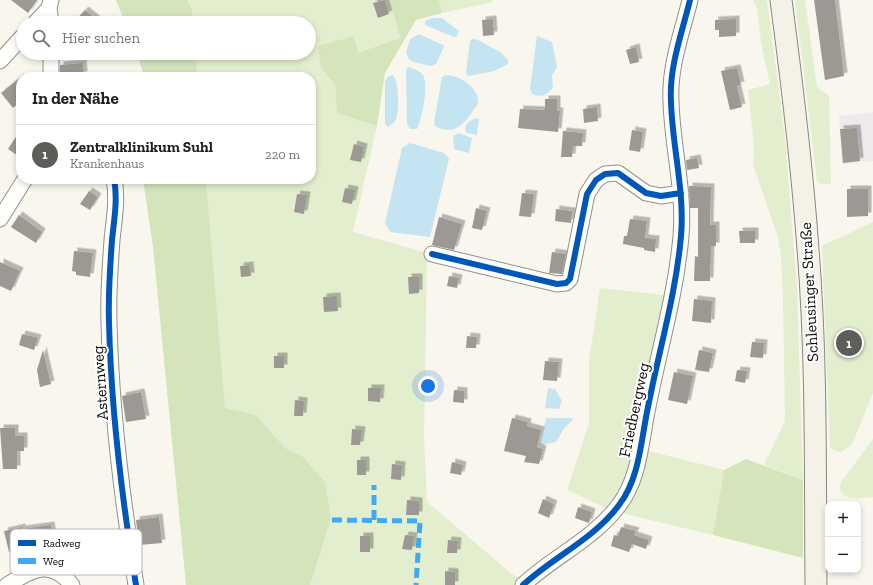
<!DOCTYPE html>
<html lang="de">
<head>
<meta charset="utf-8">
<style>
	:root { --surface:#fff; --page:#f2f2f2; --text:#202124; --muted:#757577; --line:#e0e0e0; --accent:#5e5d59 }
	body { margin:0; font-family:"Zilla Slab",serif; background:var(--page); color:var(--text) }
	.controls { position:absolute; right:12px; bottom:12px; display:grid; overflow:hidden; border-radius:8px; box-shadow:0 2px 6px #0003 }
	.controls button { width:36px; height:36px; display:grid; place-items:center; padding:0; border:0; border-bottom:1px solid var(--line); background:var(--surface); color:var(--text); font:20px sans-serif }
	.you { position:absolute; left:428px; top:386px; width:14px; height:14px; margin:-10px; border:3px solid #fff; border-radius:50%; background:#1a73e8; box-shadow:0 0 0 6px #1a73e833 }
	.badge { display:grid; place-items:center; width:26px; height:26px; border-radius:50%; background:var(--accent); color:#fff; font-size:13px; font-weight:700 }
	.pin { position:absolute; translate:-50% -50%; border:2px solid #fff; box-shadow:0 1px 4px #0006 }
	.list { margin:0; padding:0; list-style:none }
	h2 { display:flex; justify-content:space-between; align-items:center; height:52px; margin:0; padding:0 16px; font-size:17px }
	h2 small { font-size:13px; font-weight:400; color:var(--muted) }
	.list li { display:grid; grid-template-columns:26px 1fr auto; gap:12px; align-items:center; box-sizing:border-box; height:60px; padding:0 16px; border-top:1px solid var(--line) }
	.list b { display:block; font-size:15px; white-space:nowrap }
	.list p { margin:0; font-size:13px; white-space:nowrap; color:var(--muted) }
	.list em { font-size:13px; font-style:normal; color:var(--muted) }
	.icon { flex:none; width:22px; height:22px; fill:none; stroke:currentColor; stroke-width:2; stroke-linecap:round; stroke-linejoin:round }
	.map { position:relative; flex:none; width:873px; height:585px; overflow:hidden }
	.search { position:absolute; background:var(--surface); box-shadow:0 2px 6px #0003; left:16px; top:16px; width:300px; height:44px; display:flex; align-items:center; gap:10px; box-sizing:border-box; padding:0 14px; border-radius:22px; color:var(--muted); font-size:15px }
	.panel { position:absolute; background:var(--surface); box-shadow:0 2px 6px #0003; left:16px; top:72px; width:300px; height:112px; border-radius:16px }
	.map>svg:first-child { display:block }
</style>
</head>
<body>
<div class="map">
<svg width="873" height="585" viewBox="0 0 873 585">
	<defs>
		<filter id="shadow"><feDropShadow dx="3.5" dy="-3.5" stdDeviation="0" flood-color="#0004"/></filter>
	</defs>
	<rect width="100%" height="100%" fill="#f9f6ed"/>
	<path fill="#f0e9eb" d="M873 112V161L842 164 839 116Z"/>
	<path fill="#e3eece" d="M187 0H390L400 38 321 68 335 85 337 113 377 126 353 232 427 253 424 438 427 502 524 584 523 585H310L331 519 302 456 285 448 256 415 225 409 206 179H311V77H197L196 53H309V23H193L192 9Z
		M439 0H493V2L442 13Z
		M753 0H767L785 138 797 287 803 480 764 465 785 421 783 296 781 256 778 237 753 165 754 146 748 90 770 84 761 42 757 8Z
		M795 0H805L817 87 829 96 831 184H821L817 181Z
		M873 222V393L856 435 851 445 841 452 835 451 830 447 822 246Z
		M600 288 673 296 641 449 724 470 713 535 613 511 567 490 589 423V361Z
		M873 439V497C861 498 835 503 841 482Z"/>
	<path fill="#d4e5bc" d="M116 0H187L192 9 193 23H125Z
		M390 0H439L442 13 416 20 385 73 377 126 337 113 335 85 321 68 318 46 354 36 358 53 400 38Z
		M136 53H196L197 77H145Z
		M143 179H206L225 408 256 415 285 448 302 456 325 482 331 519 310 585H186L153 247Z
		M746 459 803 480V558L713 535 724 470Z"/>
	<path fill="#c5e4f2" d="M432 18H442L459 31 457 36 454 37 425 25V21Z
		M419 34 443 45 444 47 436 64 431 66 413 62 408 58 406 52 410 39Z
		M537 36 552 42 557 67 552 75 553 88C547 95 541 98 532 94L530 89Z
		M473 39H476L500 52 508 60V64L494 71 468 76 466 72 470 41Z
		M409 67C413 69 421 71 423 75 429 85 422 118 417 129H410L407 124 406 69Z
		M393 75C399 81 400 113 395 121 394 123 390 125 388 127L385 124V81L389 76Z
		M446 75C460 75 480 88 478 104 466 120 458 138 435 126L434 122 442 77Z
		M479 118 477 135 467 133 465 130C466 122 471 119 479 118Z
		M459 133 472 138 469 153 454 149 453 136Z
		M410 143 444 153 449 159 430 237 390 232 385 223 402 148Z
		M548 388 555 389 562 401 559 409 545 408Z
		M546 418H572L573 420 565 427 556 442 540 445Z"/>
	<path fill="#9c9894" filter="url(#shadow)" d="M11 0H37L28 13Z
		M385 0 389 14 378 18 373 3Z
		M814 0H835L844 76 825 80Z
		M85 10 101 23H73Z
		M493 19 494 35 483 36 482 20Z
		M736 19V36L719 37V30H715V20Z
		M636 47 639 62 630 64 626 50Z
		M83 63 84 75 60 77V65Z
		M737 68 741 85 737 86 742 107 730 110 721 71Z
		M21 77V101L13 108 1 93Z
		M545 99H557V111H560L558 132 518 128 520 109 545 110Z
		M597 107 598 121 584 123 583 109Z
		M857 128 860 161 843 163 840 129Z
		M21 129V158L8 149Z
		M632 130 643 132 640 152 629 150Z
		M563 131 583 133 582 146H573L572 157H561Z
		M354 144 364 147 361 162 350 160Z
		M697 158 699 168 687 170 686 160Z
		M689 186 711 187 710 225H716V246H711L710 281H694L695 256 698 257V208H690Z
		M345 188 355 190 352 204 342 202Z
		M847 189H868V216L847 217Z
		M89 191 98 197 90 210 80 204Z
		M522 193 534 194 531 217 519 216Z
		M297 194 307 195 304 214 294 212Z
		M476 208 487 211 482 230 472 228Z
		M556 209 572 211 571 223 555 221Z
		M19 215 42 232 36 243 11 227Z
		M439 217 462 224 454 250 432 245Z
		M630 219 647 221 645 238 656 239 655 252 644 250V248L623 244 624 236H627Z
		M739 231H755V243H740Z
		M74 251 93 253 90 277 76 275V272L72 271Z
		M552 252 566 254 562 274 549 273Z
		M0 262 20 271 11 291 0 286Z
		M250 265 251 276 241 277 240 266Z
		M449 276 459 278 457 288 447 286Z
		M408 277H419V293L409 294Z
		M337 296 338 311 324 312 323 297Z
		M694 299 712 301 711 323 692 321Z
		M22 334 38 338 34 350 19 345Z
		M467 336 477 337 476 348H466Z
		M752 342 764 343 763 358 750 357Z
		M43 350 51 384 40 387 37 370Z
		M699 350 713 353 709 372 695 370Z
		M274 356H284V368H274Z
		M545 361 559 362 557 381 543 380Z
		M737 370 747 371 745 383 735 381Z
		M674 372 693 376 687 404 668 400Z
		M368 388H381L380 402 368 401Z
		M454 390 464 391V403L453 402Z
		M141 392 146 419 126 422 122 396Z
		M295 400 304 401 303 416H294Z
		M512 418 528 422 527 426 541 430 537 447 543 449 539 464 524 462 526 456 504 451Z
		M0 428H15V436H24V451H17V469H3Z
		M352 429 362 430 360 445H351Z
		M357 460H366V475H357Z
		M452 462 463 465 461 475 450 473Z
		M392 464 402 465 401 480 391 479Z
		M543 499 554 504 549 518 538 513Z
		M407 500 419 501V515H406Z
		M578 507 592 512 589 523 575 518Z
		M159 517 162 543 139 545 136 520Z
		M51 525 55 551 38 553 37 546 9 552 4 531 22 527V529Z
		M621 527 636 531 634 535 649 540 646 549 632 544 629 552 611 546 614 535 618 536Z
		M405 535 414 536 412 550 402 549Z
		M360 536H370V552H360Z
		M448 540 458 541 457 553H447Z
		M445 571 455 572V585H445Z"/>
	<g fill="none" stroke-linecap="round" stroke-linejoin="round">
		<g stroke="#92908c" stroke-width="17">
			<path id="minor" d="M51 0 49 8 51 23
				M35 23 49 8
				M0 61 23 36
				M51 77V53
				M114 179C118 199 114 220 112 240 110 267 108 294 109 322 111 409 122 499 136 585
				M0 219 25 179
				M432 254 557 284 566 283 570 279 587 194 596 180 605 174 618 173 646 193 661 196 681 193
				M7 585C32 570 50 558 72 585
				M523 585C553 557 594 539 619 505 640 478 641 439 648 407 659 350 676 294 681 236 685 191 672 146 671 101 669 67 682 33 690 0"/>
		</g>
		<g stroke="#888783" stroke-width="23">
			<path id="secondary" d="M781 0C792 83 802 166 808 249 817 361 815 473 816 585"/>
		</g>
		<use href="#minor" stroke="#fefefc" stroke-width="15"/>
		<use href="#secondary" stroke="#f4f2e7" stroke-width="21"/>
		<path stroke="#3fa9f5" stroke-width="5" stroke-dasharray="10 5" stroke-linecap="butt" d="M332 520 420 521 416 585
			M374 520V485"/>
		<g stroke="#fff" stroke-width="8">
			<path id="cycleway" d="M114 179C118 199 114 220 112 240 110 267 108 294 109 322 111 409 122 499 136 585
				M432 254 557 284 566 283 570 279 587 194 596 180 605 174 618 173 646 193 661 196 681 193
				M523 585C553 557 594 539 619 505 640 478 641 439 648 407 659 350 676 294 681 236 685 191 672 146 671 101 669 67 682 33 690 0"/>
		</g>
		<use href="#cycleway" stroke="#0057b8" stroke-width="6"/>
	</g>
	<g text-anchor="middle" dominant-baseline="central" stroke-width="4" stroke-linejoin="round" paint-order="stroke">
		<g font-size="16" fill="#0a0a0a" stroke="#fff">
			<text transform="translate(809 292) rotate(-93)">Schleusinger Straße</text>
			<text transform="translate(100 383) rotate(-94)">Asternweg</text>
			<text transform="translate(634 410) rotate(-78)">Friedbergweg</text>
		</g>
	</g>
	<rect x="10" y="529" width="132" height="46" rx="6" fill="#fff" stroke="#b6b6b6" stroke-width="1"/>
	<rect x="18" y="540" width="18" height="6" fill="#0057b8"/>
	<rect x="18" y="558" width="18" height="6" fill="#3fa9f5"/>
	<g font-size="11" fill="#0a0a0a">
		<text x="43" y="547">Radweg</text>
		<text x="43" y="565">Weg</text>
	</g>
</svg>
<div class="controls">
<button>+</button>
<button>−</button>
</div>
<div class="you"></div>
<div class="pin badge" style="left:849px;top:343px">1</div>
<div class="search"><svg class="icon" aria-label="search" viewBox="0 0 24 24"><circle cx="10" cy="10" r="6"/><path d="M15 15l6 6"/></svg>Hier suchen</div>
<section class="panel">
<h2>In der Nähe<small></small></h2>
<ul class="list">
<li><span class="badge">1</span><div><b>Zentralklinikum Suhl</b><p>Krankenhaus</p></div><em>220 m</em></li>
</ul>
</section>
</div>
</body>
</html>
